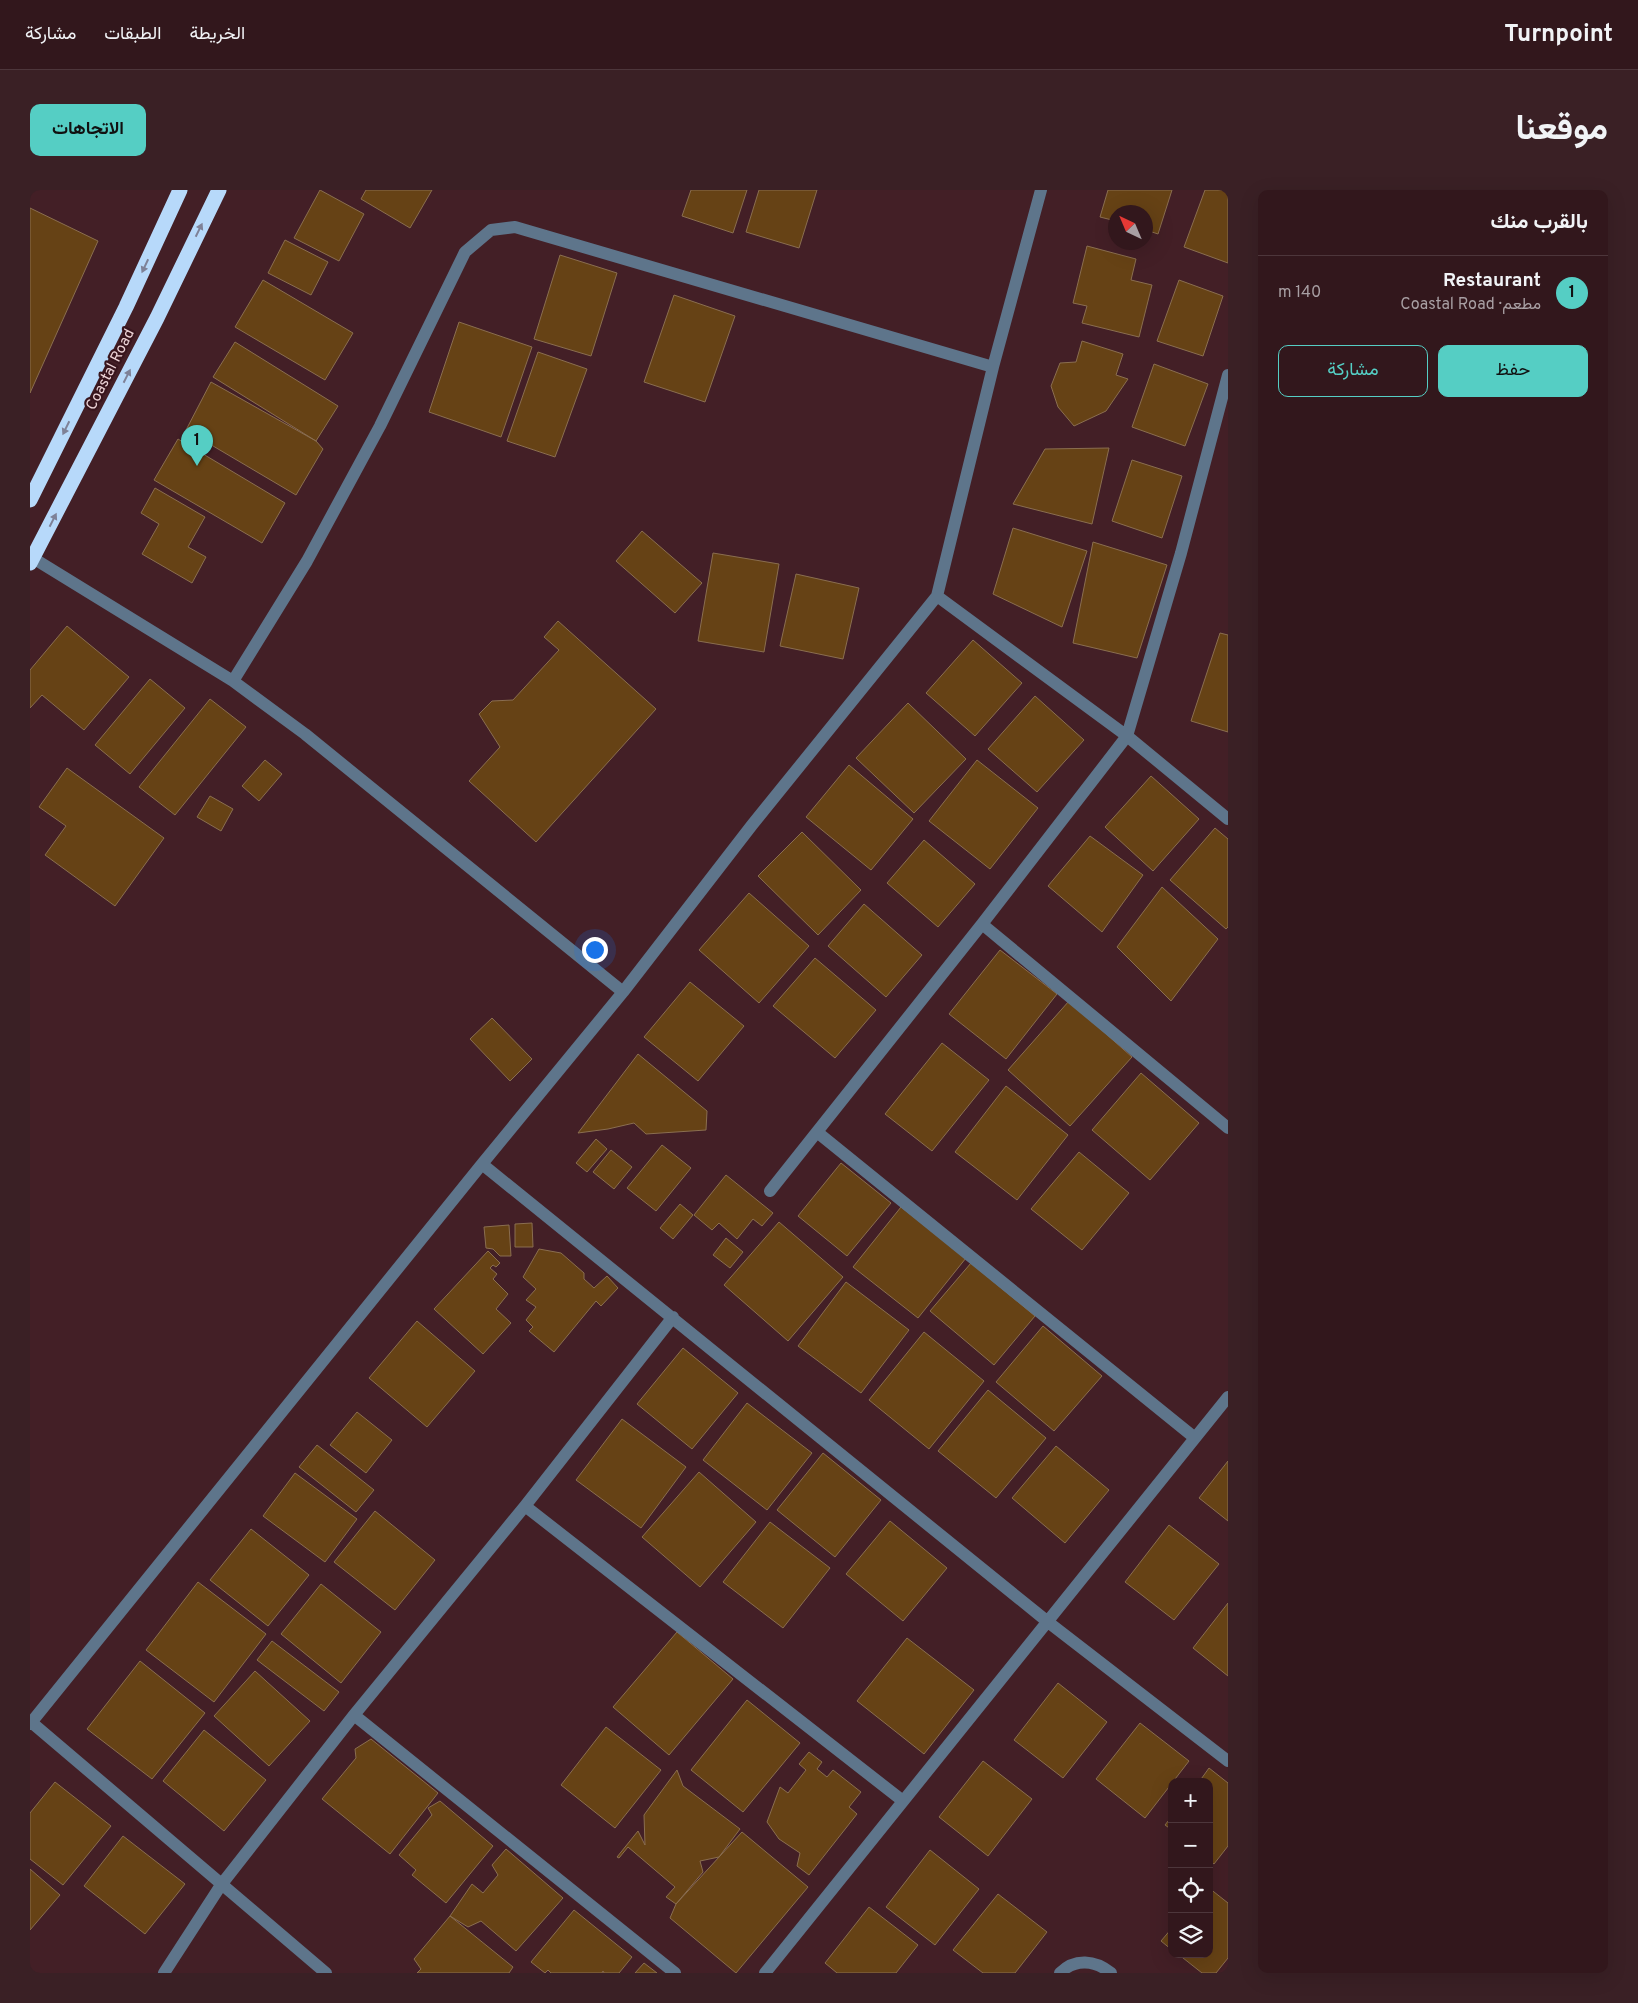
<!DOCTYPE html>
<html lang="ar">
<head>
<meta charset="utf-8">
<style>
	:root { --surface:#32171c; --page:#3a2025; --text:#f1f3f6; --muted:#a89fa3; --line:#4d363b; --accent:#55cec4 }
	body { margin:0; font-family:Overpass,Vazirmatn,sans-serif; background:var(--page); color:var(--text); direction:rtl }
	.controls { position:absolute; right:15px; bottom:15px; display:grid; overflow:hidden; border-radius:10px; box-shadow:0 5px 20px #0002 }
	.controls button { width:45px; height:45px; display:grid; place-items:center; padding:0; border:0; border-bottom:1px solid var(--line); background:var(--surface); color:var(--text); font:25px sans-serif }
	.compass { position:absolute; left:1078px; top:15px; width:45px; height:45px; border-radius:50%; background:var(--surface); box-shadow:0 5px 20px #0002; rotate:316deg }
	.you { position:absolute; left:564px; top:759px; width:18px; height:18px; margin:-12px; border:4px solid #fff; border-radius:50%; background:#1a73e8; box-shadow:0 0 0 8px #1a73e833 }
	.badge { display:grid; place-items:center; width:32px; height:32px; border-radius:50%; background:var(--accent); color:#111; font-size:16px; font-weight:700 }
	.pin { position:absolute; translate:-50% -41px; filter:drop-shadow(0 1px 2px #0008) }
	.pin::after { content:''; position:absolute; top:26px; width:18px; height:15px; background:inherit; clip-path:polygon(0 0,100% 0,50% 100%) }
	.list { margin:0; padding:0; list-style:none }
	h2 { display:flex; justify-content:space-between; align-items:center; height:65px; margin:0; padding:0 20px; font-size:21px }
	h2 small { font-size:16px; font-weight:400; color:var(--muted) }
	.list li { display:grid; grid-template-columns:32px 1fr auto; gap:15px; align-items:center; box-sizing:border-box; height:75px; padding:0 20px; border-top:1px solid var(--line) }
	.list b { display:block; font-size:19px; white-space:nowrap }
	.list p { margin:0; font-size:16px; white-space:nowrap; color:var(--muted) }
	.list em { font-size:16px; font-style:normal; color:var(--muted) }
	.actions { display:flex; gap:10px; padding:15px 20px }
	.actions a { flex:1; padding:11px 0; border:1px solid var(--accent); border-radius:10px; text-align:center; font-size:18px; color:var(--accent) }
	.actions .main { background:var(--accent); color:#111 }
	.icon { flex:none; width:28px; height:28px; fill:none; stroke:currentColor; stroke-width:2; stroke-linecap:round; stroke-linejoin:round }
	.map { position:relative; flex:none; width:1198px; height:1783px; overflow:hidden; direction:ltr; border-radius:10px }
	header { display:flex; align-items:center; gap:30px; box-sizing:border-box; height:70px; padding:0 25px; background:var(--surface); border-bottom:1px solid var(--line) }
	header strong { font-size:24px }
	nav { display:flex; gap:28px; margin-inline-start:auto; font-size:18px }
	.intro { display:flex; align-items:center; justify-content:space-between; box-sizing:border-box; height:120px; padding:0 30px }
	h1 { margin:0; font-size:35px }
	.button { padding:12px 22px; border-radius:10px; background:var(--accent); color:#111; font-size:18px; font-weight:700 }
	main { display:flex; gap:30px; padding:0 30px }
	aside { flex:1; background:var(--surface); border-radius:10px; box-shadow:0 5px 20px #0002 }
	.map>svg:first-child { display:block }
</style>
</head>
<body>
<header>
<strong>Turnpoint</strong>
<nav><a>الخريطة</a><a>الطبقات</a><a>مشاركة</a></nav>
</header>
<div class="intro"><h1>موقعنا</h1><a class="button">الاتجاهات</a></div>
<main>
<aside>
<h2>بالقرب منك<small></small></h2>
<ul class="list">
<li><span class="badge">1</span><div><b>Restaurant</b><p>مطعم · Coastal Road</p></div><em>140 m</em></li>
</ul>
<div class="actions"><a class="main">حفظ</a><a>مشاركة</a></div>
</aside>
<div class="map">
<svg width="1198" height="1783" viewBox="0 0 1198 1783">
	<rect width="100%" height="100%" fill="#431f26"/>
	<path fill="#664215" stroke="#8a6e50" d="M290 0 334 24 309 71 264 48Z
		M336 0H402L380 38 331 9Z
		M661 0H717L703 43 652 26Z
		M729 0H787L769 58 716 42Z
		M1078 0H1142L1128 44 1116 40V22H1086V31L1070 27Z
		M1175 0H1192L1198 2V73L1154 57Z
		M0 18 68 51 0 203Z
		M255 50 298 72 281 105 238 83Z
		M1057 56 1106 69 1101 90 1122 95 1109 147 1052 133 1057 116 1043 113Z
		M530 65 587 83 561 166 504 149Z
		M233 90 323 143 295 190 205 137Z
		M1149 90 1193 106 1173 166 1127 151Z
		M644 105 705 126 675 212 614 192Z
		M429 132 502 157 471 247 399 222Z
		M1052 151 1093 164 1086 185 1098 189 1076 221 1044 236 1028 217 1021 196 1030 173 1046 172Z
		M205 152 308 216 286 251 183 187Z
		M508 162 557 179 525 267 477 251Z
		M1124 174 1178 194 1155 256 1102 237Z
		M181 192 286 251 293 259 266 305 156 240Z
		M148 249 255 313 232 353 124 290Z
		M1079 258 1062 334 983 314 1015 259Z
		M1102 270 1152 286 1132 348 1082 331Z
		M125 298 175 327 158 357 176 367 162 393 112 364 129 334 111 323Z
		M983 338 1057 361 1032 437 963 404Z
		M612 341 672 393 645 423 586 371Z
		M1063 352 1137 375 1107 468 1043 453Z
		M683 363 749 374 734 462 668 451Z
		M766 384 829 398 813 469 750 456Z
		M528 431 626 519 506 652 439 591 470 557 449 524 462 511 483 510 529 460 514 447Z
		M37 436 99 487 54 540 12 505 0 518V480Z
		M1190 443 1198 445V542L1161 531Z
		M943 450 992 493 945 546 896 503Z
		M120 489 155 518 100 584 65 555Z
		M1005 506 1054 550 1007 602 958 559Z
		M180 509 216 537 145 625 109 597Z
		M878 513 936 569 884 623 826 568Z
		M235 570 252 584 229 611 212 596Z
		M947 570 1008 618 960 679 899 631Z
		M819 575 883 629 841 680 776 627Z
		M37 578 134 648 85 716 15 665 36 636 9 617Z
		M1121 586 1169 629 1123 681 1075 637Z
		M180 606 203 619 191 641 167 627Z
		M1185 638 1198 649V737L1196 739 1140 690Z
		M772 642 831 700 788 745 728 686Z
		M1060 646 1113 685 1072 742 1018 696Z
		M894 650 945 694 908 737 857 693Z
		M1132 697 1188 749 1141 811 1087 757Z
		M719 703 779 756 729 813 669 760Z
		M834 714 892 765 856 807 798 756Z
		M970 760 1027 804 976 869 919 824Z
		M785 768 846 820 805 868 743 816Z
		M660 792 714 836 668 891 614 847Z
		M1039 811 1102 867 1040 936 978 880Z
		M462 828 502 869 480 891 440 849Z
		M912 853 959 890 902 961 855 924Z
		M608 864 677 921 676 940 616 944 604 933 578 939 548 943Z
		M1111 883 1169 933 1120 990 1062 940Z
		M976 896 1038 945 987 1010 925 962Z
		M566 949 577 959 557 982 546 973Z
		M632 955 661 978 626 1021 597 998Z
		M581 960 602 977 584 999 563 982Z
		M1049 962 1099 1003 1052 1060 1001 1019Z
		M811 973 861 1013 817 1066 768 1026Z
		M696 985 743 1023 732 1036 723 1029 707 1049 689 1033 682 1040 664 1025Z
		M650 1014 663 1025 643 1049 630 1038Z
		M871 1017 936 1068 888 1128 823 1077Z
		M749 1032 813 1087 758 1151 694 1095Z
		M502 1033 503 1057H485V1034Z
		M479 1035 481 1066H470L463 1059 456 1058 454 1037Z
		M696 1048 713 1062 700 1078 683 1065Z
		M509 1059 531 1063 554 1083V1089L564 1098 577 1086 588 1098 571 1116 566 1111 524 1162 499 1141 503 1137 496 1130 506 1117 496 1110 506 1099 493 1087Z
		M458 1061 470 1073 466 1077 463 1075 460 1078 467 1084 463 1089 478 1104 466 1119 481 1133 453 1164 404 1119Z
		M941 1073 1005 1126 964 1175 900 1121Z
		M816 1092 879 1140 831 1203 768 1156Z
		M387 1131 445 1181 397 1237 339 1188Z
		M1013 1136 1072 1186 1024 1241 966 1192Z
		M894 1142 954 1191 899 1259 839 1210Z
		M653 1158 708 1203 662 1259 607 1214Z
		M958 1200 1016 1248 966 1308 908 1261Z
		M717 1213 782 1263 737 1320 673 1270Z
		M327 1222 362 1250 336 1283 300 1255Z
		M592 1229 656 1277 611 1338 546 1290Z
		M287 1255 344 1300 326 1322 269 1277Z
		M1026 1256 1079 1300 1035 1353 982 1308Z
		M793 1263 851 1310 805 1367 747 1320Z
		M1198 1271V1331L1169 1308Z
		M669 1282 726 1332 670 1397 612 1347Z
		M265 1283 327 1329 295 1372 233 1326Z
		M345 1321 405 1370 365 1420 304 1372Z
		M860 1331 917 1378 873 1431 816 1384Z
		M740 1332 800 1378 753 1438 693 1392Z
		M1139 1335 1189 1374 1144 1430 1095 1392Z
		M221 1339 279 1385 238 1436 180 1390Z
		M168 1392 236 1444 184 1512 116 1460Z
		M291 1394 351 1442 311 1493 251 1444Z
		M1198 1413V1486L1163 1458Z
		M647 1442 703 1489 639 1565 583 1517Z
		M877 1448 944 1500 894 1564 827 1511Z
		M242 1451 309 1502 294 1521 227 1470Z
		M110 1471 175 1523 122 1589 57 1539Z
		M225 1481 280 1531 239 1576 184 1526Z
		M1028 1493 1077 1532 1033 1588 984 1550Z
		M717 1510 770 1553 713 1622 661 1580Z
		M1110 1533 1159 1571 1115 1628 1066 1589Z
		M576 1537 631 1580 585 1638 531 1595Z
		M174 1540 236 1590 194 1641 133 1591Z
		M341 1549 408 1603 360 1664 292 1609 326 1568 325 1559Z
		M779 1562 792 1572 787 1579 797 1587 803 1580 831 1602 819 1617 827 1624 779 1685 767 1676 770 1663 749 1649 737 1632 750 1597 758 1603 776 1580 769 1574Z
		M953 1571 1002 1609 958 1666 909 1627Z
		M1179 1578 1198 1593V1656L1184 1674 1179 1670V1592H1169Z
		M647 1580 653 1596 710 1639 689 1667 670 1671 673 1682 646 1714 636 1707 645 1697 598 1657 589 1668 587 1667 608 1641 615 1655 614 1625Z
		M25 1592 81 1636 33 1695 0 1669V1623Z
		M410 1611 463 1656 416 1713 382 1685 386 1680 369 1665 402 1625 398 1618Z
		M1142 1626V1640L1135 1635Z
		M712 1642 778 1697 706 1783 640 1728 646 1714Z
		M93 1646 155 1694 115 1744 54 1696Z
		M476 1659 533 1708 486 1761 451 1731 438 1737 420 1726 442 1694 453 1703 468 1685 462 1675Z
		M900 1660 949 1699 905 1755 856 1717Z
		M0 1679 30 1705 0 1740Z
		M1179 1698 1198 1713V1768L1186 1783H1172L1148 1764H1179Z
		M968 1704 1017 1742 985 1783H953L923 1760Z
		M839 1717 888 1755 866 1783H807L795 1773Z
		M544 1720 602 1767 589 1783H574L573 1781 572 1783H521L518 1780 515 1783 501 1772Z
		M420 1726 483 1777 479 1783H387L391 1779 384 1769Z
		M1142 1738V1760L1131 1751Z
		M614 1773 627 1783H605Z"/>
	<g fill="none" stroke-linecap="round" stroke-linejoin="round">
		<path stroke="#5e758b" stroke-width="12" d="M3 368 203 491 275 544 593 802
			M907 406 1097 546 1198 629
			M203 491 277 371 350 236 435 62 461 40 485 37 963 177
			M952 734 1198 938
			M787 942 1165 1248
			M452 974 1018 1432 1198 1571
			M740 1001 952 734 1097 546 1151 363 1198 185
			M495 1316 873 1611
			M324 1525 645 1783
			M0 1531 296 1783
			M0 1534 452 974 593 802 722 635 907 406 963 177 1011 0
			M134 1783 191 1695 324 1525 495 1316 643 1127
			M735 1783 1198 1207
			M1030 1783C1045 1768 1065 1770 1081 1783"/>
		<path stroke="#b7d9fa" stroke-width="15" d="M0 310 96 117 150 0
			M0 373 127 128 189 0"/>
	</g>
	<defs><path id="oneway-solid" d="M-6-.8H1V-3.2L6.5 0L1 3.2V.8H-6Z" transform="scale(1.25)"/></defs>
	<g fill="#7e8197">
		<use href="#oneway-solid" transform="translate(169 40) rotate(-64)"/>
		<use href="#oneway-solid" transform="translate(115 76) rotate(115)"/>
		<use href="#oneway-solid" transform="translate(97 186) rotate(-63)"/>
		<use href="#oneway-solid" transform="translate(36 238) rotate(116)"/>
		<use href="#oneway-solid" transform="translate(23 330) rotate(-63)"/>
	</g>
	<g text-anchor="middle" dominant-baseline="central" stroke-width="4.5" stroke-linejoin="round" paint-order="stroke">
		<g font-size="15" fill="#ecd3d6" stroke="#38151d">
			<text transform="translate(81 180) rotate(-63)">Coastal Road</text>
		</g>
	</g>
</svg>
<div class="controls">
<button>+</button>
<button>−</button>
<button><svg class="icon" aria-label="locate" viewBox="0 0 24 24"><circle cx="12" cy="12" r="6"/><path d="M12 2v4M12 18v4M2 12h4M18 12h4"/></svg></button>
<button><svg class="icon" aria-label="layers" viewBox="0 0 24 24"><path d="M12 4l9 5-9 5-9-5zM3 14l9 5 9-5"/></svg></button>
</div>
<svg class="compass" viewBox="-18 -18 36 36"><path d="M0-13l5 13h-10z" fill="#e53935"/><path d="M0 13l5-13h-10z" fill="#a89fa3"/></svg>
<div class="you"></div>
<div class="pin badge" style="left:167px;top:276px">1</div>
</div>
</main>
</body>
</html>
